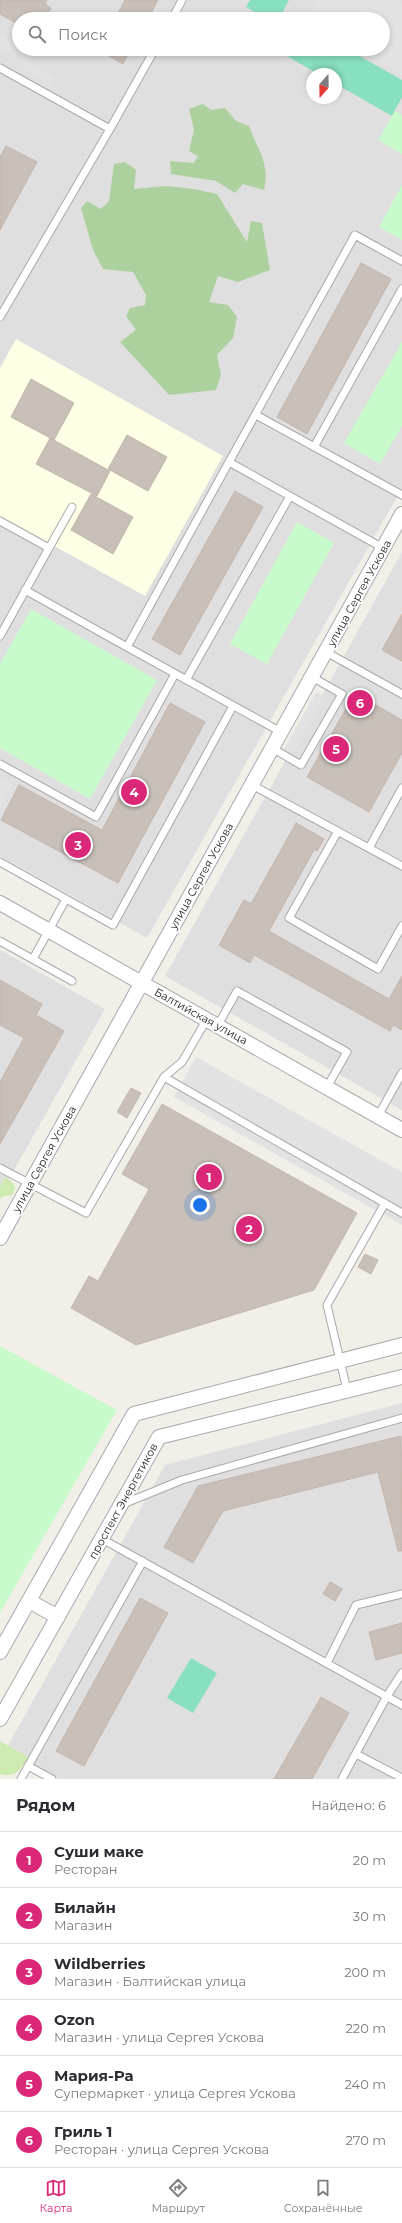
<!DOCTYPE html>
<html lang="ru">
<head>
<meta charset="utf-8">
<style>
	:root { --surface:#fff; --page:#f2f2f3; --text:#2b2b33; --muted:#7c7c81; --line:#e1e1e2; --accent:#db2777 }
	body { margin:0; font-family:Montserrat,sans-serif; background:var(--page); color:var(--text) }
	.compass { position:absolute; left:306px; top:68px; width:36px; height:36px; border-radius:50%; background:var(--surface); box-shadow:0 2px 6px #0003; rotate:200deg }
	.you { position:absolute; left:200px; top:1205px; width:14px; height:14px; margin:-10px; border:3px solid #fff; border-radius:50%; background:#1a73e8; box-shadow:0 0 0 6px #1a73e833 }
	.badge { display:grid; place-items:center; width:26px; height:26px; border-radius:50%; background:var(--accent); color:#fff; font-size:13px; font-weight:700 }
	.pin { position:absolute; translate:-50% -50%; border:2px solid #fff; box-shadow:0 1px 4px #0006 }
	.list { margin:0; padding:0; list-style:none }
	h2 { display:flex; justify-content:space-between; align-items:center; height:52px; margin:0; padding:0 16px; font-size:17px }
	h2 small { font-size:13px; font-weight:400; color:var(--muted) }
	.list li { display:grid; grid-template-columns:26px 1fr auto; gap:12px; align-items:center; box-sizing:border-box; height:56px; padding:0 16px; border-top:1px solid var(--line) }
	.list b { display:block; font-size:15px; white-space:nowrap }
	.list p { margin:0; font-size:13px; white-space:nowrap; color:var(--muted) }
	.list em { font-size:13px; font-style:normal; color:var(--muted) }
	.icon { flex:none; width:22px; height:22px; fill:none; stroke:currentColor; stroke-width:2; stroke-linecap:round; stroke-linejoin:round }
	.map { position:relative; flex:none; width:402px; height:1779px; overflow:hidden }
	.search { position:absolute; background:var(--surface); box-shadow:0 2px 6px #0003; left:12px; right:12px; top:12px; height:44px; display:flex; align-items:center; gap:10px; box-sizing:border-box; padding:0 14px; border-radius:22px; color:var(--muted); font-size:15px }
	.sheet { height:388px; background:var(--surface) }
	nav { display:flex; justify-content:space-around; align-items:center; box-sizing:border-box; height:56px; border-top:1px solid var(--line); background:var(--surface); font-size:11px; color:var(--muted) }
	nav a { display:grid; justify-items:center; gap:2px }
	nav .on { color:var(--accent) }
	.map>svg:first-child { display:block }
</style>
</head>
<body>
<div class="map">
<svg width="402" height="1779" viewBox="0 0 402 1779">
	<rect width="100%" height="100%" fill="#f2efe9"/>
	<path fill="#e0dfdf" fill-rule="evenodd" d="M0 0H402V488L147 938 0 856ZM19 19H383V49H19ZM312 74H336V98H312Z
		M402 552V1110L165 976Z
		M0 950 105 1009 0 1195Z
		M402 1403V1779H60L6 1749 165 1465Z"/>
	<path fill="#ffffe5" d="M16 339 223 456 145 596 0 516V368Z"/>
	<path fill="#cdebb0" d="M5 1177 14 1184 15 1189 12 1195 2 1197 0 1200V1187Z
		M0 1741 28 1757C22 1768 15 1779 0 1774Z"/>
	<path fill="#add19e" d="M203 104 211 110 225 108 236 121 249 126C258 151 270 162 264 190L243 184 235 193 216 181 171 174 170 161 194 163 198 156 189 151 194 130 189 109Z
		M125 162 136 170 134 189 166 186 194 189 217 194 247 242 251 221 262 223 270 270 238 282 218 276 209 302 228 305 237 317 233 338 217 355 221 375 216 390 169 395 120 342 136 330 126 316 130 308 145 305 146 295 133 272 103 269 93 250 81 208 87 201 101 209 109 201 114 164Z"/>
	<path fill="#c8facc" d="M395 111 402 115V154L378 140Z
		M402 185V240L379 227Z
		M402 342V426L380 464 344 443Z
		M297 522 334 543 267 664 230 644Z
		M31 609 157 680 90 799 0 748V664Z
		M0 1346 117 1410 0 1613Z"/>
	<path fill="#88e0be" d="M250 0H289L279 19H268L246 7Z
		M288 49H347L402 80V97L392 116 336 84V74H318L285 55Z
		M191 1658 217 1673 193 1713 167 1698Z"/>
	<path fill="#e2e2e2" d="M316 0H394L402 5V75L356 49H383V19H305Z
		M0 36 19 46 15 57 0 48Z
		M26 62 54 78 50 85 22 69Z
		M316 692 325 696 291 756 283 751Z
		M0 777 13 785 0 808Z
		M196 1057 402 1172V1225L174 1097Z"/>
	<path fill="#c7bfb8" stroke="#c4b6ab" d="M0 0H47L45 4 51 8 45 19H19V25L0 14Z
		M125 0H158L148 19H115Z
		M96 49H131L123 64Z
		M6 146 37 162 0 230V157Z
		M361 263 391 279 307 434 277 417Z
		M31 379 74 403 54 440 11 417Z
		M127 435 167 457 148 491 108 469Z
		M50 438 110 471 97 496 36 464Z
		M235 491 263 507 180 655 152 639Z
		M91 494 133 517 113 554 71 530Z
		M402 614V661L382 650Z
		M355 693 402 720V753L369 812 307 777Z
		M170 703 205 722 118 883 1 820 19 785 102 830Z
		M296 823 324 839 317 851 314 850 269 931 389 999 402 976V1030L393 1025 390 1031 254 955 250 963 219 945 244 900 251 904Z
		M0 980 42 1004 36 1015 64 1031 0 1144V1082L24 1038 0 1025Z
		M131 1088 141 1093 127 1118 117 1112Z
		M162 1104 357 1213 314 1290 136 1345 71 1308 89 1276 98 1281 149 1189 122 1174Z
		M365 1254 378 1260 371 1274 358 1267Z
		M401 1436 402 1551H398L378 1472 223 1511 193 1563 164 1547 198 1486Z
		M330 1582 342 1589 335 1601 323 1594Z
		M140 1598 168 1613 84 1766 56 1751Z
		M402 1623V1653L376 1660 369 1632Z
		M321 1697 349 1713 312 1779H274Z"/>
	<g fill="none" stroke-linecap="round" stroke-linejoin="round">
		<g stroke="#a9a9a9" stroke-width="9">
			<path id="lane" d="M172 19 182 0
				M0 68 110 129 155 49
				M0 317 110 129
				M256 415 402 495
				M314 447 402 289
				M229 462 355 235 402 261
				M0 521 49 548 0 636
				M49 548 72 507
				M25 590 127 647
				M326 652 402 694
				M186 680 290 496
				M281 732 127 647 229 462 383 548
				M272 748 301 765 342 694 312 677
				M0 764 96 817 175 674
				M252 785 402 866
				M338 831 289 918 378 969 402 926
				M369 848 402 788
				M0 862 66 899 33 959
				M66 899 113 925 233 706
				M0 941 72 981
				M218 1025 237 991 347 1052 327 1087
				M164 1077 402 1213
				M378 1116 402 1073
				M0 1168 86 1213 164 1077 182 1062 207 1019
				M347 1390 327 1305 385 1203
				M123 1504 182 1480 402 1418
				M102 1539 402 1705
				M327 1663 356 1605 402 1594
				M356 1754 402 1778
				M28 1766 52 1779
				M21 1779 143 1561
				M342 1779 387 1696 402 1673"/>
		</g>
		<g stroke="#a9a9a9" stroke-width="16">
			<path id="street" d="M0 903 402 1130
				M0 1238 402 514
				M29 1601 58 1617
				M0 1652 134 1414 402 1345
				M0 1719 159 1437 402 1377"/>
		</g>
		<use href="#lane" stroke="#fff" stroke-width="7"/>
		<use href="#street" stroke="#fff" stroke-width="14"/>
	</g>
	<g text-anchor="middle" dominant-baseline="central" stroke-width="4" stroke-linejoin="round" paint-order="stroke">
		<g font-size="11" fill="#222" stroke="#fff">
			<text transform="translate(359 593) rotate(-61)">улица Сергея Ускова</text>
			<text transform="translate(201 876) rotate(-61)">улица Сергея Ускова</text>
			<text transform="translate(201 1016) rotate(29)">Балтийская улица</text>
			<text transform="translate(44 1159) rotate(-61)">улица Сергея Ускова</text>
			<text transform="translate(123 1501) rotate(-61)">проспект Энергетиков</text>
		</g>
	</g>
</svg>
<svg class="compass" viewBox="-18 -18 36 36"><path d="M0-13l5 13h-10z" fill="#e53935"/><path d="M0 13l5-13h-10z" fill="#7c7c81"/></svg>
<div class="you"></div>
<div class="pin badge" style="left:209px;top:1177px">1</div>
<div class="pin badge" style="left:249px;top:1229px">2</div>
<div class="pin badge" style="left:78px;top:845px">3</div>
<div class="pin badge" style="left:134px;top:792px">4</div>
<div class="pin badge" style="left:336px;top:749px">5</div>
<div class="pin badge" style="left:360px;top:703px">6</div>
<div class="search"><svg class="icon" aria-label="search" viewBox="0 0 24 24"><circle cx="10" cy="10" r="6"/><path d="M15 15l6 6"/></svg>Поиск</div>
</div>
<section class="sheet">
<h2>Рядом<small>Найдено: 6</small></h2>
<ul class="list">
<li><span class="badge">1</span><div><b>Суши маке</b><p>Ресторан</p></div><em>20 m</em></li>
<li><span class="badge">2</span><div><b>Билайн</b><p>Магазин</p></div><em>30 m</em></li>
<li><span class="badge">3</span><div><b>Wildberries</b><p>Магазин · Балтийская улица</p></div><em>200 m</em></li>
<li><span class="badge">4</span><div><b>Ozon</b><p>Магазин · улица Сергея Ускова</p></div><em>220 m</em></li>
<li><span class="badge">5</span><div><b>Мария-Ра</b><p>Супермаркет · улица Сергея Ускова</p></div><em>240 m</em></li>
<li><span class="badge">6</span><div><b>Гриль 1</b><p>Ресторан · улица Сергея Ускова</p></div><em>270 m</em></li>
</ul>
</section>
<nav>
<a class="on"><svg class="icon" aria-label="map" viewBox="0 0 24 24"><path d="M3 6l6-2 6 2 6-2v14l-6 2-6-2-6 2zM9 4v14M15 6v14"/></svg>Карта</a>
<a><svg class="icon" aria-label="directions" viewBox="0 0 24 24"><path d="M12 3l9 9-9 9-9-9zM9 14v-3h6M13 9l2 2-2 2"/></svg>Маршрут</a>
<a><svg class="icon" aria-label="saved" viewBox="0 0 24 24"><path d="M7 4h10v16l-5-4-5 4z"/></svg>Сохранённые</a>
</nav>
</body>
</html>
